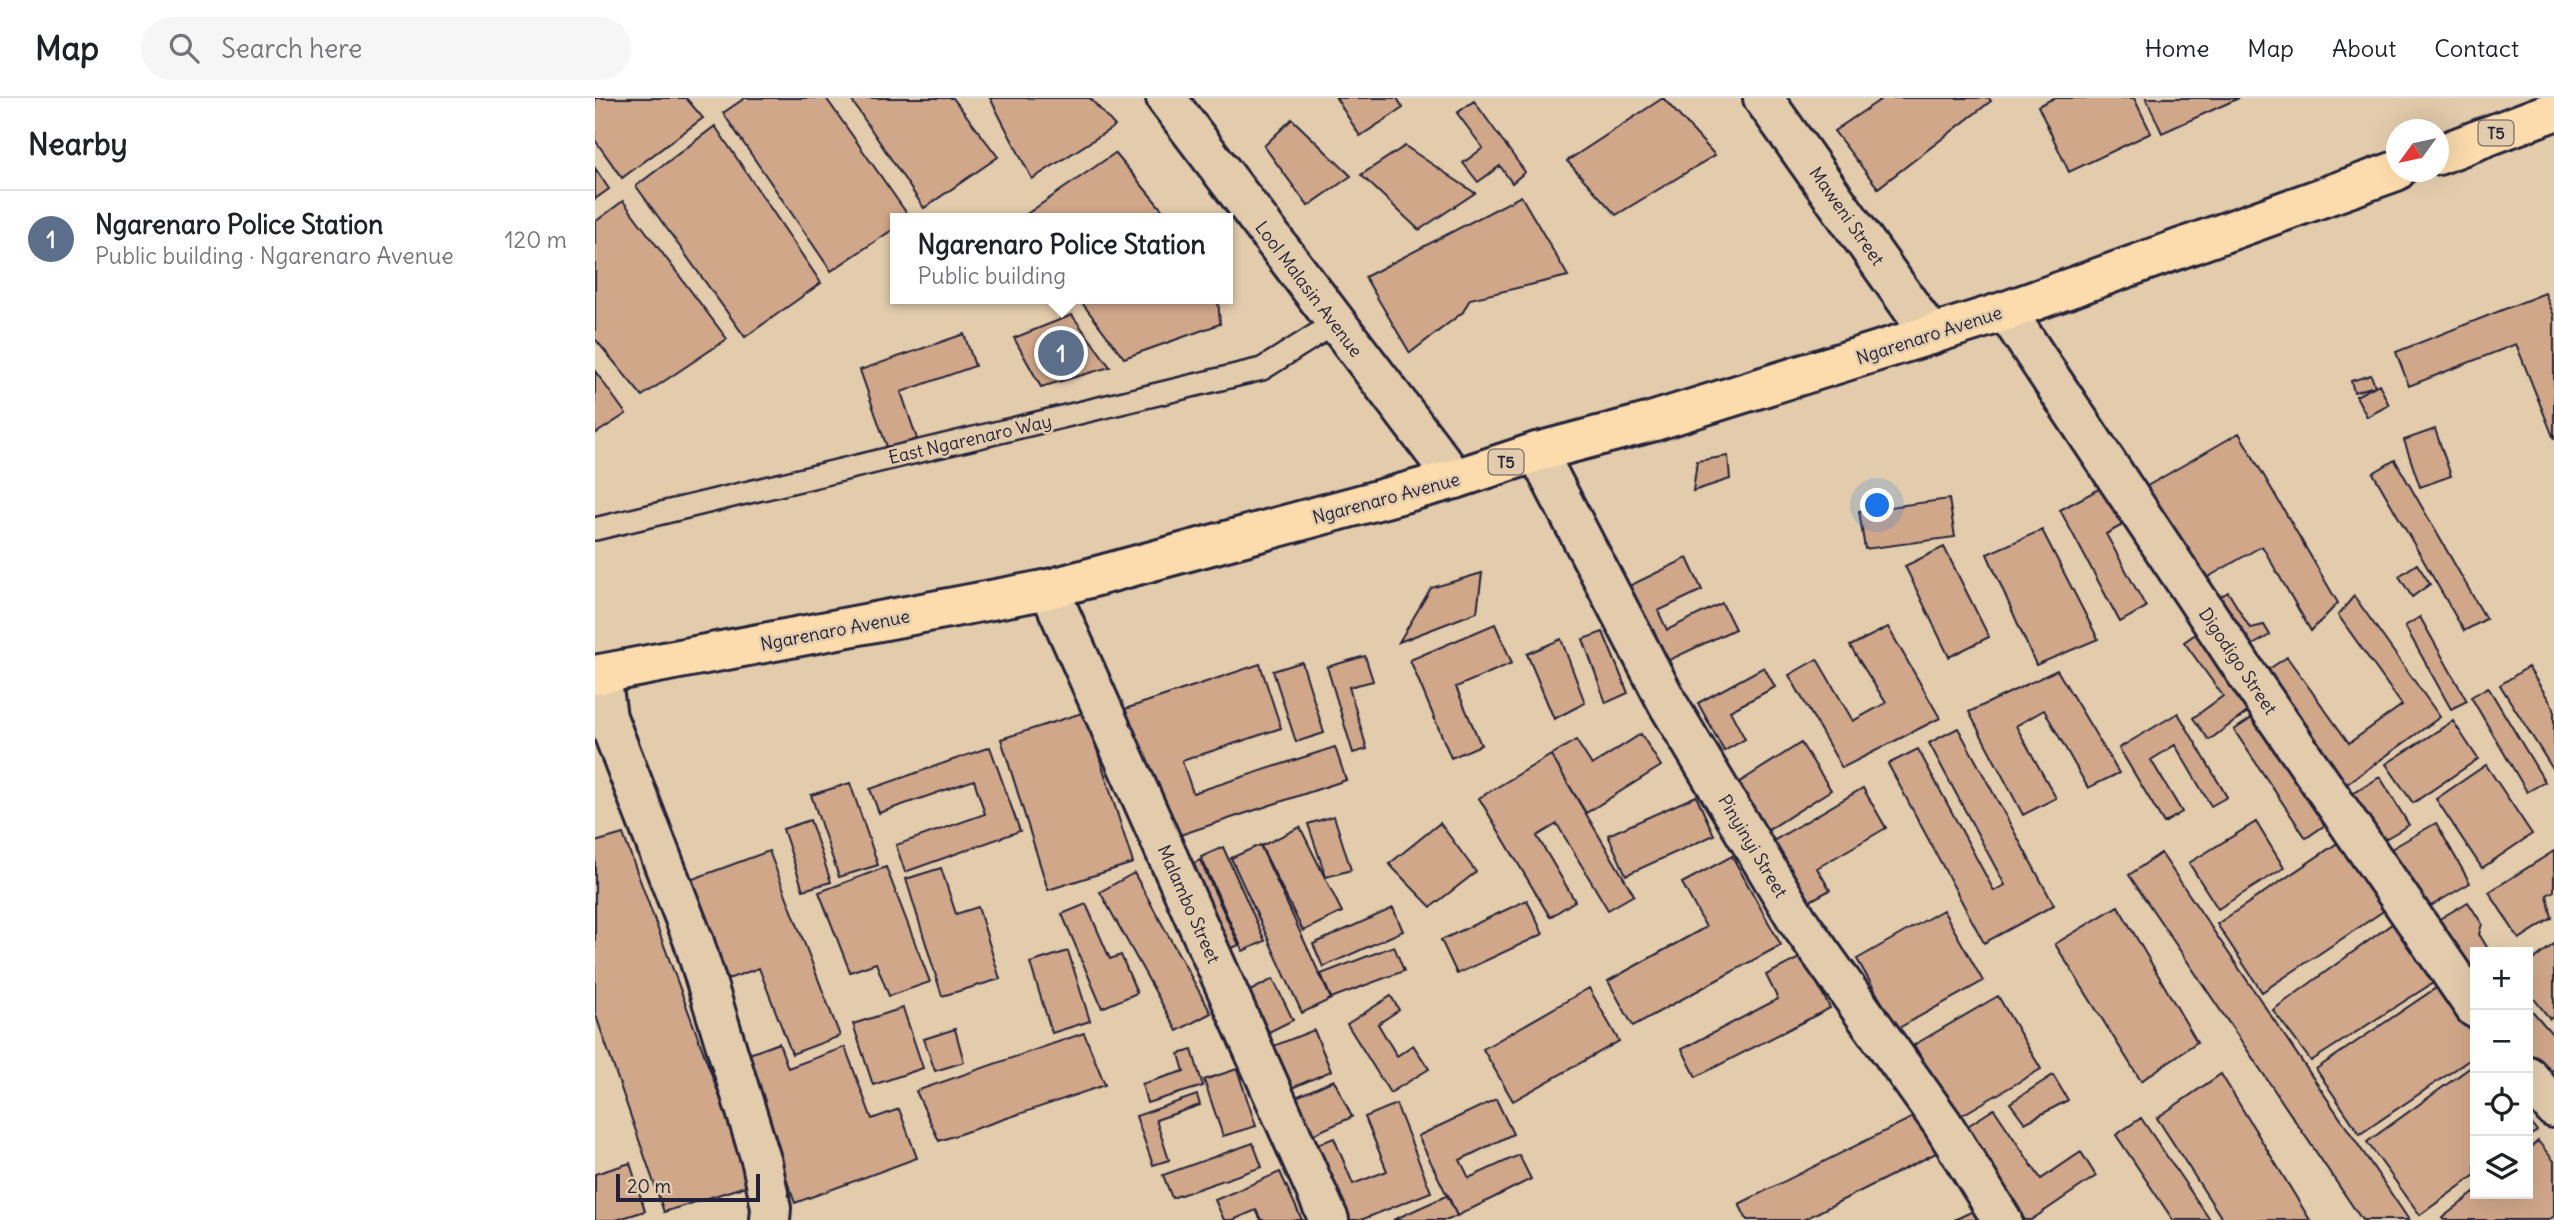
<!DOCTYPE html>
<html lang="en">
<head>
<meta charset="utf-8">
<style>
	:root { --surface:#fff; --page:#f6f6f6; --text:#202124; --muted:#757577; --line:#e0e0e0; --accent:#c8321e }
	body { margin:0; font-family:Delius,sans-serif; background:var(--page); color:var(--text) }
	.controls { position:absolute; right:21px; bottom:21px; display:grid; overflow:hidden; border-radius:0px; box-shadow:0 7px 28px #0002 }
	.controls button { width:63px; height:63px; display:grid; place-items:center; padding:0; border:0; border-bottom:2px solid var(--line); background:var(--surface); color:var(--text); font:35px sans-serif }
	.compass { position:absolute; left:1791px; top:21px; width:63px; height:63px; border-radius:50%; background:var(--surface); box-shadow:0 7px 28px #0002; rotate:237deg }
	.scale { position:absolute; left:21px; bottom:18px; width:144px; box-sizing:border-box; padding-left:7px; border:4px solid #22223b; border-top:0; font-size:19px; line-height:24px; white-space:nowrap; color:#22223b; -webkit-text-stroke:5px #e3ccac; paint-order:stroke }
	.you { position:absolute; left:1283px; top:408px; width:24px; height:24px; margin:-18px; border:5px solid #fff; border-radius:50%; background:#1a73e8; box-shadow:0 0 0 10px #1a73e833 }
	.badge { display:grid; place-items:center; width:46px; height:46px; border-radius:50%; background:var(--accent); color:#fff; font-size:23px; font-weight:700 }
	.pin { position:absolute; translate:-50% -50%; border:4px solid #fff; box-shadow:0 2px 7px #0006 }
	.popup { position:absolute; left:295px; top:115px; width:343px; height:91px; box-sizing:border-box; display:grid; place-content:center; border-radius:0px; background:var(--surface); filter:drop-shadow(0 2px 5px #0005); font-size:23px; white-space:nowrap; color:var(--muted) }
	.popup b { font-size:26px; color:var(--text) }
	.popup::after { content:''; position:absolute; left:50%; top:100%; margin-left:-14px; border:14px solid transparent; border-top-color:var(--surface) }
	.list { margin:0; padding:0; list-style:none }
	h2 { display:flex; justify-content:space-between; align-items:center; height:91px; margin:0; padding:0 28px; font-size:30px }
	h2 small { font-size:23px; font-weight:400; color:var(--muted) }
	.list li { display:grid; grid-template-columns:46px 1fr auto; gap:21px; align-items:center; box-sizing:border-box; height:98px; padding:0 28px; border-top:2px solid var(--line) }
	.list b { display:block; font-size:26px; white-space:nowrap }
	.list p { margin:0; font-size:23px; white-space:nowrap; color:var(--muted) }
	.list em { font-size:23px; font-style:normal; color:var(--muted) }
	.icon { flex:none; width:38px; height:38px; fill:none; stroke:currentColor; stroke-width:2; stroke-linecap:round; stroke-linejoin:round }
	.map { position:relative; flex:none; width:1959px; height:1122px; overflow:hidden }
	header { display:flex; align-items:center; gap:42px; box-sizing:border-box; height:98px; padding:0 35px; background:var(--surface); border-bottom:2px solid var(--line) }
	header strong { font-size:33px }
	nav { display:flex; gap:38px; margin-inline-start:auto; font-size:24px }
	.search { width:490px; height:63px; background:var(--page); display:flex; align-items:center; gap:18px; box-sizing:border-box; padding:0 24px; border-radius:38px; color:var(--muted); font-size:26px }
	main { display:flex }
	aside { flex:1; background:var(--surface) }
	.map>svg:first-child { display:block }
</style>
</head>
<body>
<header>
<strong>Map</strong>
<div class="search"><svg class="icon" aria-label="search" viewBox="0 0 24 24"><circle cx="10" cy="10" r="6"/><path d="M15 15l6 6"/></svg>Search here</div>
<nav><a>Home</a><a>Map</a><a>About</a><a>Contact</a></nav>
</header>
<main>
<aside>
<h2>Nearby<small></small></h2>
<ul class="list">
<li><span class="badge" style="background:#5c6f8a">1</span><div><b>Ngarenaro Police Station</b><p>Public building · Ngarenaro Avenue</p></div><em>120 m</em></li>
</ul>
</aside>
<div class="map">
<svg width="1959" height="1122" viewBox="0 0 1959 1122">
	<rect width="100%" height="100%" fill="#e3ccac"/>
	<filter id="ink" filterUnits="userSpaceOnUse"><feTurbulence type="fractalNoise" baseFrequency=".0143" numOctaves="2"/><feDisplacementMap in="SourceGraphic" scale="14" xChannelSelector="R" yChannelSelector="G"/><feConvolveMatrix kernelMatrix="1 2 1 2 8 2 1 2 1" color-interpolation-filters="sRGB"/></filter>
	<g filter="url(#ink)">
		<path fill="#d1a78a" stroke="#22223b" stroke-width="2" d="M0 0H91L108 20 27 80 0 42Z
			M150 0H231L315 120H300V130L236 173 128 15Z
			M255 0H358L403 59 329 110Z
			M395 0H495L520 28 437 81Z
			M741 0H802L808 10 765 38Z
			M1068 0 1120 57 1021 117 972 63Z
			M1288 0H1394L1396 3 1283 90 1239 33Z
			M1459 0H1539L1556 35 1474 74 1443 8Z
			M1551 0H1644L1567 35Z
			M879 3 930 74 917 85 905 68 883 84 868 65 888 50 862 15Z
			M697 21 756 78 713 108 669 48Z
			M120 28 226 185 150 239 41 88Z
			M810 48 880 95 824 132 766 77Z
			M520 55 574 120H426Z
			M0 70 14 91 0 101Z
			M926 98 973 178 875 201 868 214 815 255 770 179Z
			M28 103 132 241 47 298 0 241V124Z
			M1950 195 1959 218V341L1921 246 1814 288 1801 254Z
			M484 201H623L625 226 529 260Z
			M477 217 515 269 446 289 419 240Z
			M369 236 380 268 306 294 322 341 293 352 265 272Z
			M0 273 31 316 0 336Z
			M1776 277 1780 288 1759 294 1756 283Z
			M1784 286 1794 307 1772 319 1761 298Z
			M1840 331 1856 378 1825 389 1809 342Z
			M1644 335 1743 505 1716 533 1667 448 1601 486 1547 391Z
			M1133 358 1135 381 1098 393 1102 363Z
			M1800 362 1891 521 1869 533 1778 375Z
			M1513 386 1533 424 1511 436 1551 509 1525 524 1465 412Z
			M1354 401 1360 439 1270 451 1264 413Z
			M1447 432 1503 541 1441 567 1392 456Z
			M1349 449 1394 539 1354 559 1310 468Z
			M1092 460 1107 492 1063 513 1072 532 1127 505 1140 531 1066 566 1030 490Z
			M1822 466 1835 486 1817 499 1804 478Z
			M887 475 882 514 804 544 836 490Z
			M1633 494 1655 530 1669 527 1675 537 1644 555 1615 505Z
			M1759 498 1845 619 1749 688 1668 575 1692 559 1754 645 1807 607 1743 517Z
			M1825 519 1872 603 1856 611 1810 528Z
			M900 526 917 565 861 589 886 647 856 660 815 562Z
			M1293 529 1345 620 1247 670 1194 577 1222 561 1258 623 1291 605 1255 548Z
			M1608 531 1662 607 1614 642 1598 620 1628 598 1589 544Z
			M1008 534 1033 595 1011 605 988 541Z
			M966 541 990 605 959 621 932 556Z
			M770 558 778 583 754 589 772 651 758 655 732 569Z
			M707 564 729 635 701 644 678 573Z
			M665 566 686 630 587 663 598 695 740 649 751 682 573 741 530 611Z
			M1169 569 1180 589 1135 613 1150 641 1129 653 1103 605Z
			M1933 569 1959 610V673L1905 587Z
			M1462 572 1524 675 1493 690 1449 612 1421 628 1461 700 1428 717 1374 614Z
			M1893 589 1950 684 1932 694 1876 599Z
			M490 614 538 765 453 792 406 641Z
			M1666 614 1739 721 1711 740 1639 632Z
			M1583 615 1632 699 1616 708 1580 647 1556 662 1587 714 1569 725 1524 650Z
			M1858 623 1883 661 1818 705 1791 666Z
			M1363 630 1459 807 1389 845 1293 666 1323 651 1399 793 1410 787 1334 645Z
			M1046 636 1066 668 991 715 956 657 981 642 997 667Z
			M1206 645 1236 692 1161 740 1132 692Z
			M395 649 425 733 310 774 301 747 390 716 379 682 284 715 275 691Z
			M956 657 1039 797 1013 812 962 726 942 738 980 803 955 819 884 700Z
			M1891 667 1937 736 1887 770 1841 701Z
			M1785 679 1814 727 1785 744 1756 697Z
			M255 685 283 767 244 779 216 697Z
			M1268 690 1291 730 1222 770 1235 792 1197 813 1163 752Z
			M1101 698 1119 737 1031 777 1013 737Z
			M739 718 756 772 731 779 713 726Z
			M215 722 236 784 208 792 188 731Z
			M1661 724 1689 770 1623 811 1594 765Z
			M845 725 881 774 836 809 794 766Z
			M1841 725 1875 785 1824 815 1789 755Z
			M705 729 747 814 708 833 666 748Z
			M28 736 157 1086 69 1114 0 915V744Z
			M1753 738 1799 806 1667 894 1622 826Z
			M665 747 736 901 707 915 636 760Z
			M628 749 670 843 648 853 606 759Z
			M174 753 245 938 197 956 164 870 133 881 95 782Z
			M1959 753V793L1952 797 1957 820 1924 841 1894 794Z
			M1566 755 1814 1122H1767L1534 777Z
			M1137 758 1186 847 1038 928 1013 883 1111 829 1087 785Z
			M605 762 644 847 621 857 583 773Z
			M291 769 335 884 294 898 281 865 255 874 224 794Z
			M346 770 361 816 383 809 405 881 347 898 311 781Z
			M539 775 616 915 582 933 505 794Z
			M932 802 948 836 862 876 846 842Z
			M1873 804 1887 826 1884 836 1895 854H1880V883L1831 829Z
			M491 806 515 861 526 857 542 895 507 910 467 816Z
			M1523 808 1602 944 1546 983 1460 846Z
			M798 810 808 833 728 869 718 846Z
			M1348 812 1388 883 1302 931 1262 861Z
			M1801 823 1841 883 1716 963 1678 912Z
			M1959 846V918L1955 921 1933 893V866Z
			M799 848 809 873 736 900 726 876Z
			M473 853 495 923 457 935 435 865Z
			M1208 858 1235 910 1101 979 1087 951 1183 901 1171 877Z
			M678 881 698 922 674 934 653 894Z
			M1847 886 1880 935V958L1765 1036 1721 971Z
			M994 890 1024 943 918 1003 888 951Z
			M796 898 804 912 783 926 802 958 818 947 834 971 795 995 752 926Z
			M1403 898 1446 971 1362 1020 1319 947Z
			M1933 908 1959 938V971L1949 979 1933 961Z
			M308 910 328 970 278 987 258 926Z
			M360 931 369 964 340 973 329 941Z
			M719 932 736 973 690 993 671 951Z
			M489 935 510 987 344 1043 321 993Z
			M184 945 193 970 250 949 277 1021 304 1011 322 1060 200 1105 146 959Z
			M597 952 608 988 552 1005 547 986 589 973 584 956Z
			M1880 966V1077L1825 1117 1772 1044Z
			M642 971 661 1028 628 1038 609 982Z
			M1626 976 1715 1122H1628L1562 1020Z
			M1458 977 1473 1002 1430 1025 1415 1005Z
			M739 982 757 1019 710 1040 690 1004Z
			M602 997 605 1007 561 1022 574 1062 558 1067 541 1018Z
			M901 1001 918 1036 865 1062 874 1080 924 1057 936 1081 862 1118 823 1038Z
			M801 1006 836 1094 766 1122H740L711 1051 739 1040 758 1086 792 1073 770 1019Z
			M1399 1011 1446 1081 1486 1054 1501 1078 1436 1122H1430L1368 1031Z
			M1328 1014 1347 1052 1208 1122H1152L1144 1106Z
			M1546 1020 1615 1122H1578L1521 1037Z
			M1933 1021 1942 1033 1933 1039Z
			M1943 1043 1959 1063V1118L1954 1122H1849L1847 1120 1880 1094V1096H1933V1052Z
			M658 1045 667 1069 577 1100 568 1077Z
			M35 1065 50 1113 21 1122H0V1076Z
			M685 1074 707 1122H666L661 1112 638 1122H629L620 1102Z
			M853 1097 862 1118 853 1122H798Z
			M1391 1107 1398 1122H1359Z"/>
		<g fill="none" stroke-linecap="round" stroke-linejoin="round">
			<g stroke="#22223b" stroke-width="26">
				<path id="lane" d="M0 431 667 271 740 225"/>
			</g>
			<g stroke="#22223b" stroke-width="44">
				<path id="street" d="M571 0 860 381
					M1168 0 1336 237
					M1411 213 1661 590 1880 910
					M942 354 1073 606 1203 823 1347 1025 1407 1122
					M454 491 734 1122
					M6 576 12 619 99 844 167 1065 176 1110 175 1122
					M1933 978 1959 1010"/>
			</g>
			<g stroke="#22223b" stroke-width="44">
				<path id="highway" d="M1843 57 1959 13
					M0 577 454 491 860 381 942 354 1056 324 1411 213 1801 73"/>
			</g>
			<use href="#lane" stroke="#e3ccac" stroke-width="21"/>
			<use href="#street" stroke="#e3ccac" stroke-width="38"/>
			<use href="#highway" stroke="#fcdcac" stroke-width="38"/>
		</g>
	</g>
	<g text-anchor="middle" dominant-baseline="central" stroke-width="5" stroke-linejoin="round" paint-order="stroke">
		<g fill="#e3ccac" stroke="#5c555d" stroke-width="2">
			<rect x="1883.5" y="22.5" width="35" height="25" rx="5"/>
			<rect x="893.5" y="351.5" width="35" height="25" rx="5"/>
		</g>
		<g font-size="16" font-weight="bold" fill="#22223b">
			<text x="1901" y="35">T5</text>
			<text x="911" y="364">T5</text>
		</g>
		<g font-size="18" fill="#22223b" stroke="#e3ccac">
			<text transform="translate(1252 118) rotate(55)">Maweni Street</text>
			<text transform="translate(714 191) rotate(53)">Lool Malasin Avenue</text>
			<text transform="translate(1334 237) rotate(-18)">Ngarenaro Avenue</text>
			<text transform="translate(375 341) rotate(-13)">East Ngarenaro Way</text>
			<text transform="translate(791 400) rotate(-15)">Ngarenaro Avenue</text>
			<text transform="translate(240 532) rotate(-11)">Ngarenaro Avenue</text>
			<text transform="translate(1643 563) rotate(56)">Digodigo Street</text>
			<text transform="translate(1158 748) rotate(59)">Pinyinyi Street</text>
			<text transform="translate(594 806) rotate(66)">Malambo Street</text>
		</g>
	</g>
</svg>
<div class="controls">
<button>+</button>
<button>−</button>
<button><svg class="icon" aria-label="locate" viewBox="0 0 24 24"><circle cx="12" cy="12" r="6"/><path d="M12 2v4M12 18v4M2 12h4M18 12h4"/></svg></button>
<button><svg class="icon" aria-label="layers" viewBox="0 0 24 24"><path d="M12 4l9 5-9 5-9-5zM3 14l9 5 9-5"/></svg></button>
</div>
<svg class="compass" viewBox="-18 -18 36 36"><path d="M0-13l5 13h-10z" fill="#e53935"/><path d="M0 13l5-13h-10z" fill="#757577"/></svg>
<div class="scale">20 m</div>
<div class="you"></div>
<div class="pin badge" style="left:466px;top:255px;background:#5c6f8a">1</div>
<div class="popup"><b>Ngarenaro Police Station</b>Public building</div>
</div>
</main>
</body>
</html>
